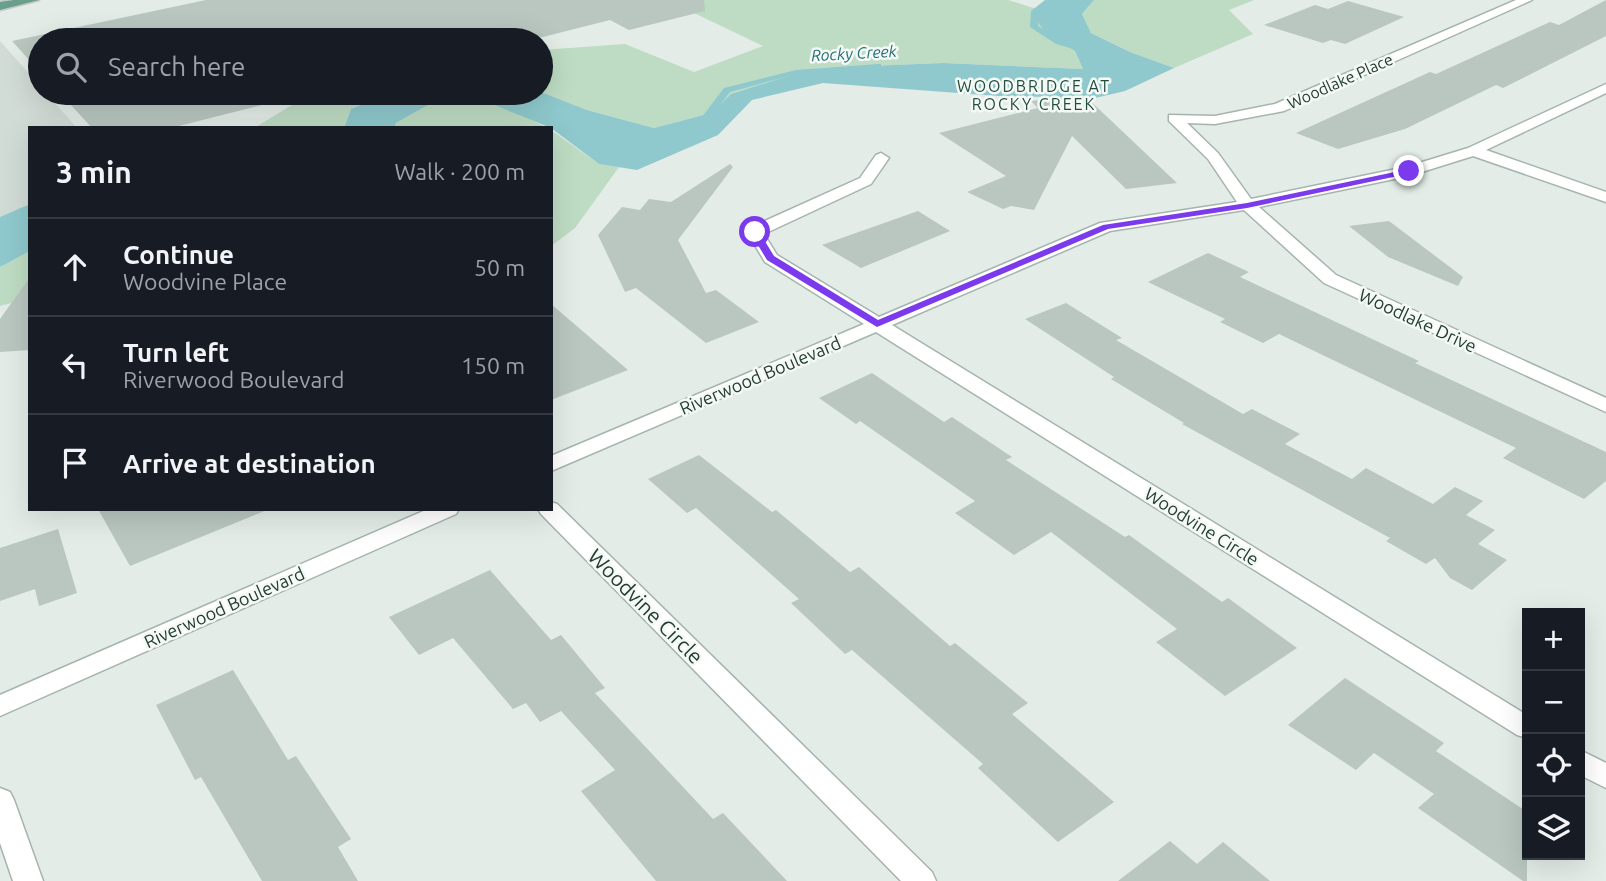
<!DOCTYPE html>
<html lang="en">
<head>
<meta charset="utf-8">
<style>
	:root { --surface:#171b24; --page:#242831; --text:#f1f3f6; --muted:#9ea1a6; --line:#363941 }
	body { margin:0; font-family:Ubuntu,sans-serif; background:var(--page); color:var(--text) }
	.controls { position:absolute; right:21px; bottom:21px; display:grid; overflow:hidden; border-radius:0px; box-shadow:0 7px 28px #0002 }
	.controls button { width:63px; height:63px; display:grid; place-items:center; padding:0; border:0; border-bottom:2px solid var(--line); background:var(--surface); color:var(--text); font:35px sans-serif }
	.stop { position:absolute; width:21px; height:21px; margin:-16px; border:5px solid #7c3aed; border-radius:50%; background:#fff }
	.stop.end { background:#7c3aed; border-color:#fff; box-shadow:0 2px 7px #0008 }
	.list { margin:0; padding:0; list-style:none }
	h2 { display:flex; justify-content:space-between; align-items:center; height:91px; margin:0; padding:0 28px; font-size:30px }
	h2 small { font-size:23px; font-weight:400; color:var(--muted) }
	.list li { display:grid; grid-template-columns:46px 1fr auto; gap:21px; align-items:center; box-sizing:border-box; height:98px; padding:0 28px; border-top:2px solid var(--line) }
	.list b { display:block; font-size:26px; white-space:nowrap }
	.list p { margin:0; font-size:23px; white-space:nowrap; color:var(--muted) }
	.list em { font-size:23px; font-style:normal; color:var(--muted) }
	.icon { flex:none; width:38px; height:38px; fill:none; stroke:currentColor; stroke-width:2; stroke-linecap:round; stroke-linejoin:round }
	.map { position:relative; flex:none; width:1606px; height:881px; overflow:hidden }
	.search { position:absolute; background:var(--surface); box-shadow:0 7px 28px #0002; left:28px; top:28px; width:525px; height:77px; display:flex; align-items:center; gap:18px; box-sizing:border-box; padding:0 24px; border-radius:38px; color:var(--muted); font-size:26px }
	.panel { position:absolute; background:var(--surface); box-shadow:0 7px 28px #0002; left:28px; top:126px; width:525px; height:385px; border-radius:0px }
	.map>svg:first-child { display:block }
</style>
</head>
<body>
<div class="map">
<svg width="1606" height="881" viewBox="0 0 1606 881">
	<rect width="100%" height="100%" fill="#e3ece7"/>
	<path fill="#d2dcd6" d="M0 41 40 86V93H46L77 128H30V204L0 217Z"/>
	<path fill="#bedcc3" d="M677 0H1008L1037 9 1030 13 1046 32 1075 51 1083 69 943 63 844 67 794 74 731 94 711 113 654 128 587 110 541 92V50L625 44 694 72 763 46 671 2Z
		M1094 0H1254L1229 10 1253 34 1174 68 1130 52 1091 33 1082 14Z
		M312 93H391L351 109 344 128H254Z
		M475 97 512 110 547 128H394L396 123 428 105Z
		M551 130 599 164 619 167 575 228 551 246Z
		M30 251V298L0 306V267Z"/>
	<path fill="#8fc9cd" d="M1050 0H1094L1082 14 1091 33 1130 52 1174 68 1125 91 1095 98 999 96 823 83 752 100 718 135 637 170 599 164 551 128 475 97 428 105 396 123 394 128H344L351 109 391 93 541 92 587 110 654 128 711 113 731 94 794 74 844 67 943 63 1083 69 1075 51 1046 32 1030 14Z
		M30 204V251L0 267V217Z"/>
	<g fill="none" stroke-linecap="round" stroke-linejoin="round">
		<path fill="#8fc9cd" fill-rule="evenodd" d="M1045 0H1053L1037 12 1038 26 1062 40 1080 47V51L1056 44 1030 27 1031 11Z
			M878 64H881V68L796 74 730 92 705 124 698 122 724 88 796 70Z
			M377 93H385L356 128H347Z"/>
	</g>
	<path fill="#b9c7c0" d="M206 0H704L705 11 629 30 610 20 531 40H40V72L12 41Z
		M1606 0V36L1503 88 1496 85 1405 129 1338 149 1296 133 1430 72 1436 74 1550 22 1559 25Z
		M1348 1 1404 17 1345 44 1331 40 1323 43 1264 25 1315 5 1328 9Z
		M60 93H274L282 100 171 128H92Z
		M1084 95 1177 183 1126 189 1072 136 1034 210 1011 206 1003 209 967 192 1006 176 939 133 1038 108 1031 101Z
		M730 164 733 167 678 240 706 293 716 290 759 322 706 343 636 288 625 292 598 235 622 207 640 210 649 199 671 202Z
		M918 211 950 231 861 268 822 245Z
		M1389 221 1463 277 1458 286 1388 257 1349 226Z
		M1208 253 1249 272 1240 277 1419 361 1415 363 1606 452V481L1584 499 1503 458 1516 448 1279 334 1263 343 1220 322 1225 319 1148 282Z
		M30 277V350L0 352V319Z
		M1066 303 1122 338 1116 340 1243 414 1252 409 1300 434 1285 444 1352 479 1366 468 1433 504 1455 487 1483 501 1466 515 1495 530 1478 544 1507 560 1472 590 1450 578 1435 558 1426 564 1386 541 1390 538 1182 424 1184 423 1111 379 1114 377 1025 319Z
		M551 304 628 370 551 400Z
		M872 373 944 422 952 417 1012 457 1006 460 1125 537 1129 535 1222 602 1228 598 1297 648 1225 696 1156 642 1177 629 1051 532 1014 555 955 513 975 501 860 421 856 424 819 398Z
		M699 455 772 512 776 510 850 572 859 567 950 646 955 643 1028 703 1012 714 1114 802 1058 842 978 768 983 764 852 650 845 654 791 603 799 599 696 508 687 513 648 479Z
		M98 509H267V510L130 566Z
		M58 529 77 593 39 606 35 589 0 601V548Z
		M490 570 551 640 561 635 605 688 595 693 713 819 723 813 787 881H656L581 791 615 770 561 711 540 722 526 703 513 709 453 638 419 655 389 617Z
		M233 670 288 760 296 756 351 839 338 847 358 881H262L201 777 195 780 156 705Z
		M1345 678 1444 743 1436 751 1527 812V881H1523L1418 808 1434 794 1374 753 1356 770 1288 725Z
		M1170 841 1197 864 1223 842 1270 881H1118Z"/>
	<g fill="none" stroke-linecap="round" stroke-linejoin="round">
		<g stroke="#a6b4ae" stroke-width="3">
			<path id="minor" d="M1516 0H1532L1284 111 1215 124 1187 123 1218 153 1251 199 1406 167 1468 148 1606 84V93L1486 150 1606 192V202L1473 156 1409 176 1259 207 1336 275 1606 398V412L1324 283 1244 210 1110 231 892 325 1527 715V738L1517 735 876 332 551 471V456L864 324 765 262 747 232 749 228 860 178 876 155 881 153 889 158 871 184 764 234 777 255 879 317 1100 223 1237 202 1208 159 1169 121V115L1215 116 1275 104Z
				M551 502 557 504 932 872 936 881H901L541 514 538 509H551Z
				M428 509H459L456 514 0 716V695Z
				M1580 750 1606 763V788L1580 775Z
				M0 788 10 792 14 800 43 881H13L0 843Z"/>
		</g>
		<g stroke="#c2c8c6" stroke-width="3">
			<path id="major" d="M14 0H39L0 10V2Z"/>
		</g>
		<use href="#minor" fill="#fff" fill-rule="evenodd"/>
		<use href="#major" fill="#6b9f8d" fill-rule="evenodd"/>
	</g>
	<path fill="#7c3aed" d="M1409 169 1412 173 1247 208 1108 229 877 327 767 260 750 232 758 230 774 256 878 320 1103 225 1247 203Z"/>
	<g text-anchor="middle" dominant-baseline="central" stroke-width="5" stroke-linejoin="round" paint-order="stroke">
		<g font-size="16" font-style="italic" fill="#226e74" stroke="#f4f9f6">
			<text transform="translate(854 53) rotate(-3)">Rocky Creek</text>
		</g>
		<g font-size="16" fill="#243c34" stroke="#f4f9f6">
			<text transform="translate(1340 81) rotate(-24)">Woodlake Place</text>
		</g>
		<g font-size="16" letter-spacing="2" fill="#214d3f" stroke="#f4f9f6">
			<text x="1034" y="86">WOODBRIDGE AT<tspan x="1034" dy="18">ROCKY CREEK</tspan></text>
		</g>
		<g font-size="18" fill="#243c34" stroke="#f4f9f6">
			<text transform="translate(1418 320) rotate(25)">Woodlake Drive</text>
			<text transform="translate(760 375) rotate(-23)">Riverwood Boulevard</text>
			<text transform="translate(1202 526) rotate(32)">Woodvine Circle</text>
			<text transform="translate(224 607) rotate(-24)">Riverwood Boulevard</text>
		</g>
		<g font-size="21" fill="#243c34" stroke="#f4f9f6">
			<text transform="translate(646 606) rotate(45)">Woodvine Circle</text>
		</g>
	</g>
</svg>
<div class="controls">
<button>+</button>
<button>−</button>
<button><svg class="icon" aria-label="locate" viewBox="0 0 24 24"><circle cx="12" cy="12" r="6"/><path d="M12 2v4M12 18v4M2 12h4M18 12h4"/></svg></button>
<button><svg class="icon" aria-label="layers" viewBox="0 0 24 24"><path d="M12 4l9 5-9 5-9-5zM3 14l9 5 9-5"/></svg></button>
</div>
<div class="stop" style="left:755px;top:232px"></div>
<div class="stop end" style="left:1409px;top:171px"></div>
<div class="search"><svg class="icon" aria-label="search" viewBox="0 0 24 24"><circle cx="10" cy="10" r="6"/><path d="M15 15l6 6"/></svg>Search here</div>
<section class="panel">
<h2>3 min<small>Walk · 200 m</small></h2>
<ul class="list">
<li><svg class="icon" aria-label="ahead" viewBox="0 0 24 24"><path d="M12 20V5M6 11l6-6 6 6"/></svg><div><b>Continue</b><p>Woodvine Place</p></div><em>50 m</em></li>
<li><svg class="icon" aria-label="left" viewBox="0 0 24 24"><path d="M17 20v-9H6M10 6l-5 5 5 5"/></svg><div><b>Turn left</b><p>Riverwood Boulevard</p></div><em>150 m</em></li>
<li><svg class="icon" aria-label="arrive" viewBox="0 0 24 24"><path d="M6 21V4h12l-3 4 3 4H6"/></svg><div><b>Arrive at destination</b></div></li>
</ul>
</section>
</div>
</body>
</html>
